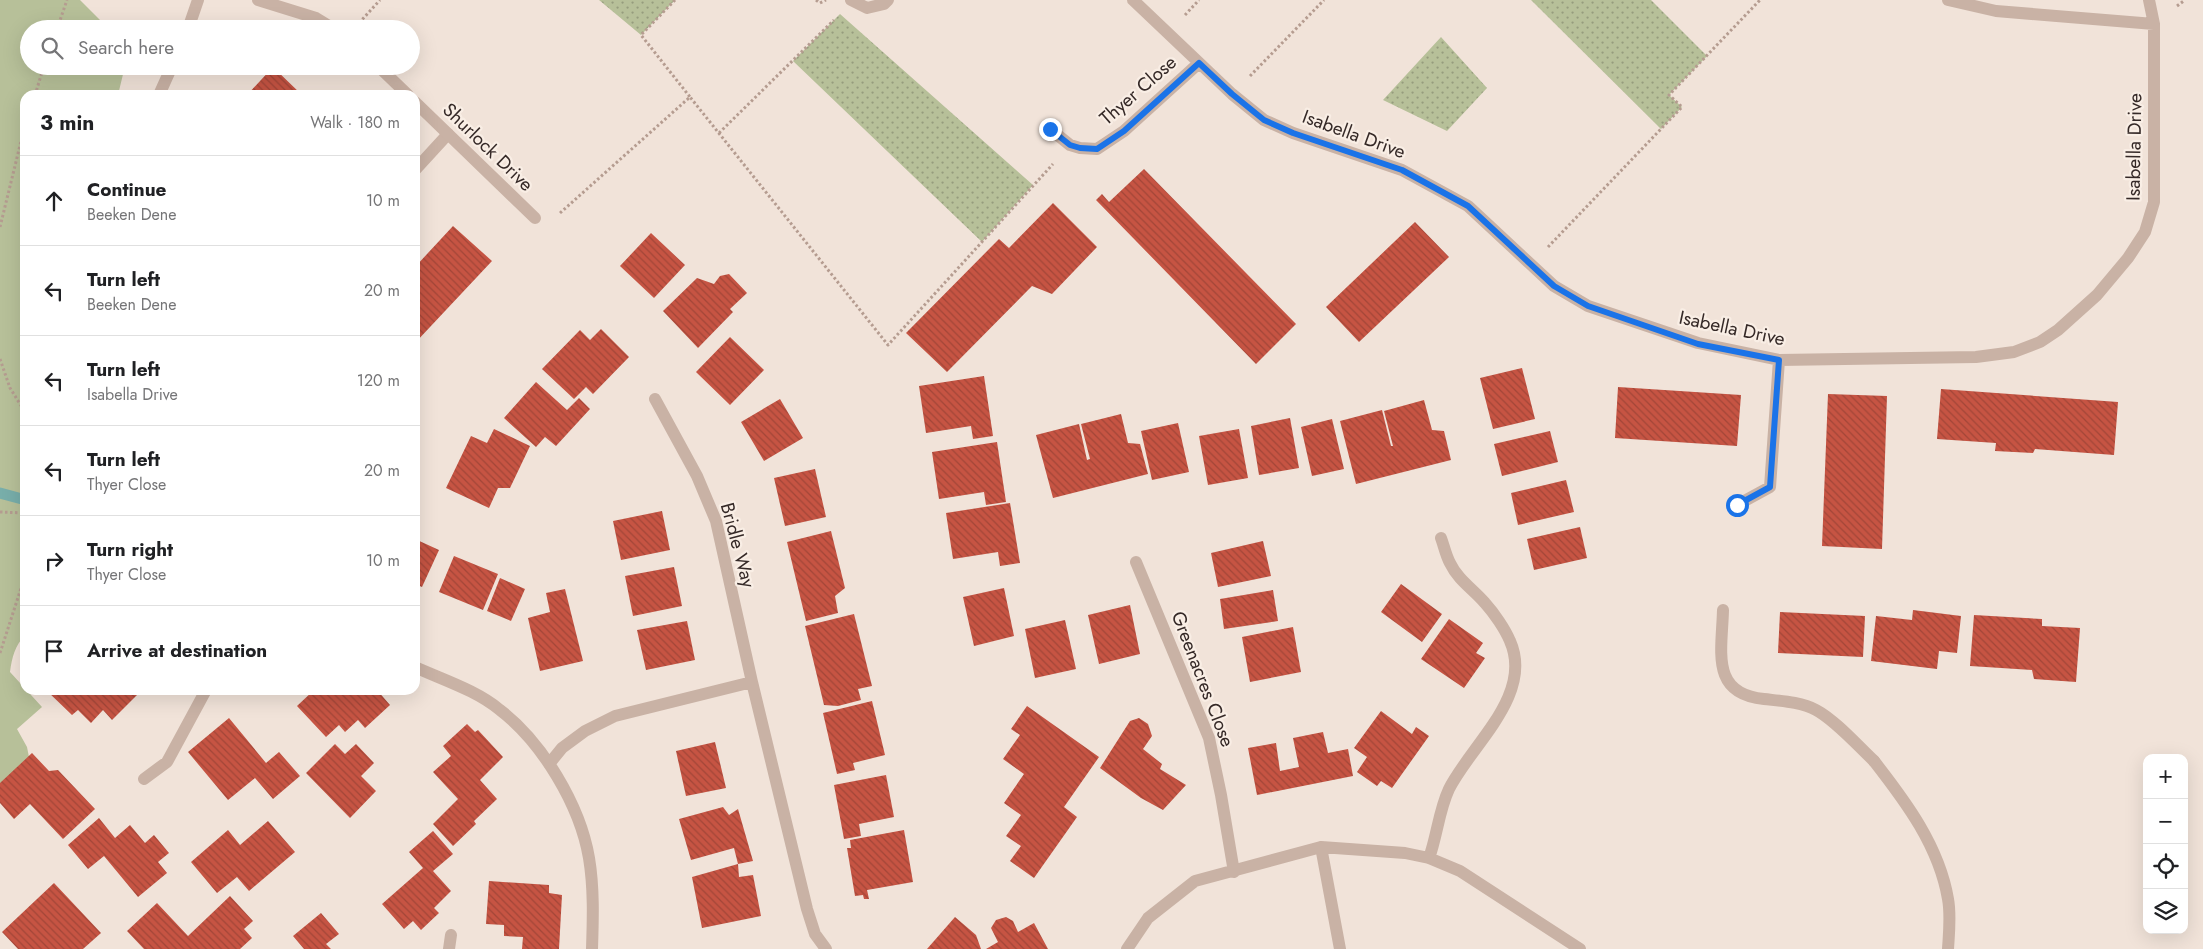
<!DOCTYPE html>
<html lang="en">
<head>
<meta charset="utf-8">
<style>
	:root { --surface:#fff; --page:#f2f2f2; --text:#202124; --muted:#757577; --line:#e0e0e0 }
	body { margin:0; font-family:Jost,sans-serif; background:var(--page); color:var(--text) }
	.controls { position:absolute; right:15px; bottom:15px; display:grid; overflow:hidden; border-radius:10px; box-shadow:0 5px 20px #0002 }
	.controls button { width:45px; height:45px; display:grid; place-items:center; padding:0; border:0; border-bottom:1px solid var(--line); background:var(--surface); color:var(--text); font:25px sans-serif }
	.stop { position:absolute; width:15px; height:15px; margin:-11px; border:4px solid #1a73e8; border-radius:50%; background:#fff }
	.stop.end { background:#1a73e8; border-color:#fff; box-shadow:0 1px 5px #0008 }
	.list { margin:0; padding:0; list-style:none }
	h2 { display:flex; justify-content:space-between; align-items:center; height:65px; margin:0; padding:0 20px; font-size:21px }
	h2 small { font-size:16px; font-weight:400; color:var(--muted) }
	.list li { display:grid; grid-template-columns:32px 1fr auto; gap:15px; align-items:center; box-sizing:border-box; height:90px; padding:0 20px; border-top:1px solid var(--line) }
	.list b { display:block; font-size:19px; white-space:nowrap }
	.list p { margin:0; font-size:16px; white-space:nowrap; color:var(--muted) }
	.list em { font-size:16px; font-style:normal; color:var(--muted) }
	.icon { flex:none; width:28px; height:28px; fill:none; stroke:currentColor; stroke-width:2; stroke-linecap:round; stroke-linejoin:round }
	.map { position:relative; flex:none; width:2203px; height:949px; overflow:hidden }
	.search { position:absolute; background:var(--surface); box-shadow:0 5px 20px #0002; left:20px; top:20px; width:400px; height:55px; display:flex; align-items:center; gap:12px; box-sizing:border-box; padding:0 18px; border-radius:28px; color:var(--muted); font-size:19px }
	.panel { position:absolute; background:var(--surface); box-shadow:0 5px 20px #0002; left:20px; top:90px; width:400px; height:605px; border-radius:15px }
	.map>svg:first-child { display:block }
</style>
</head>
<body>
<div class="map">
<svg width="2203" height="949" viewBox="0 0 2203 949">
	<defs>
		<pattern id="grass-dots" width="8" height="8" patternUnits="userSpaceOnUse" patternTransform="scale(1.25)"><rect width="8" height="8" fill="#b7c099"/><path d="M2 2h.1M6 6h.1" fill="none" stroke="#969c7d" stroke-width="1.8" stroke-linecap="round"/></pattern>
		<pattern id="building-back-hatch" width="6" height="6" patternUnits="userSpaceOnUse" patternTransform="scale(1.25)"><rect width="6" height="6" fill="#c65443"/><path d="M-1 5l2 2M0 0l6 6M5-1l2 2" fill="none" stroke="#a24638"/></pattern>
	</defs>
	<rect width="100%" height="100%" fill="#f1e3d9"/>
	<path fill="url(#grass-dots)" d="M599 0H675L641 35Z
		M1531 0H1651L1707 56 1669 95 1682 107 1661 129Z
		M840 14 1033 185 982 242 793 61Z
		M1441 37 1487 88 1447 131 1383 100Z"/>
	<path fill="#b7c099" d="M0 0H80L109 29H29V66H125L118 95H25V635C15 646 12 657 10 672L42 707 17 729 27 747 30 762 0 799Z"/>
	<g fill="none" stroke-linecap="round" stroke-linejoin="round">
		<path stroke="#78aeaa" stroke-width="11" d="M0 493 22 499"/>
	</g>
	<path fill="url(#building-back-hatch)" d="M273 67 302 95H247Z
		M1144 169 1296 324 1256 364 1096 200 1102 194 1109 202Z
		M1053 203 1097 247 1052 294 1032 286 947 372 906 333 999 239 1009 248Z
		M1415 222 1449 257 1359 342 1326 307Z
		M453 226 492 261 415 343V267Z
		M651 233 685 265 654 298 620 266Z
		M729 274 747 293 730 309 733 312 698 348 663 311 697 278 714 284 720 276Z
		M601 329 629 357 593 394 586 387 574 399 542 369 580 330 590 340Z
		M730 337 764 370 730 405 696 372Z
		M1522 368 1535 419 1493 429 1480 378Z
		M984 376 993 436 973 439 971 426 926 433 919 386Z
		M536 382 567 410 579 398 590 409 556 446 545 437 536 447 504 418Z
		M1618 387 1741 395 1737 446 1615 438Z
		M1941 389 2118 402 2114 455 2035 449 2033 453 1995 451 1996 443 1937 439Z
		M1828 394 1887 396 1882 549 1822 546Z
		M780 399 803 438 764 461 741 422Z
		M1424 400 1432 430 1444 431 1451 460 1356 484 1340 421 1382 410 1391 446H1393L1384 411Z
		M1121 414 1128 443 1140 444 1148 474 1053 498 1036 435 1079 424 1087 460 1090 459 1081 424Z
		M1290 418 1299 468 1259 475 1251 426Z
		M1332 419 1344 469 1312 476 1301 427Z
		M1178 423 1189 472 1152 480 1141 431Z
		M494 429 530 446 510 488H498L489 508 446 488 471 436 487 443Z
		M1239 429 1248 478 1208 485 1199 436Z
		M1550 431 1558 462 1502 476 1494 444Z
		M997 442 1006 502 986 505 984 492 939 499 932 452Z
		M815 469 826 517 785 526 774 478Z
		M1566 480 1574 512 1518 525 1511 493Z
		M1010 503 1020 563 1000 566 998 552 953 559 946 513Z
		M662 511 670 550 621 560 613 521Z
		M1580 527 1587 558 1534 570 1527 539Z
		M831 531 845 588 835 596 838 613 806 621 787 542Z
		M415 539 439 550 422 587 415 584Z
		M1263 541 1271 576 1218 587 1211 553Z
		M454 556 498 574 483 610 439 592Z
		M674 567 682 606 633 616 625 576Z
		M500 578 525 589 511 621 487 611Z
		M1401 584 1442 614 1422 642 1381 612Z
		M1004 588 1014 636 974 646 963 597Z
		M565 589 583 661 540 671 528 618 550 612 546 593Z
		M1273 590 1278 621 1224 629 1220 599Z
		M1130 605 1140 654 1099 664 1088 615Z
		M1913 610 1961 616 1957 653 1939 651 1937 669 1871 661 1876 616 1912 620Z
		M1780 612 1865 616 1863 657 1778 653Z
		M854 614 872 686 858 689 861 700 838 706 824 705 805 626Z
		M1974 615 2042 619V626L2080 628 2076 682 2034 679 2032 670 1970 666Z
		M1449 619 1483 643 1476 653 1485 658 1464 688 1421 659Z
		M1065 620 1076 669 1035 678 1025 629Z
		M687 621 695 660 646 670 637 630Z
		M1293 627 1301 672 1250 682 1242 637Z
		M46 690H142L112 720 103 710 91 723 78 710 72 715Z
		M314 690H377L390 705 365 728 358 720 345 732 339 725 326 737 297 706Z
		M872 701 885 755 853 763 855 770 837 774 823 713Z
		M1027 706 1099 757 1064 807 1077 817 1034 878 1010 861 1021 846 1006 836 1021 815 1004 803 1024 774 1003 759 1020 735 1011 729Z
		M1381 711 1412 734 1416 727 1429 736 1392 788 1381 781 1377 786 1357 772 1367 757 1354 748Z
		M229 718 266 763 279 752 300 776 273 799 255 778 228 800 188 752Z
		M1139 718 1148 724 1152 736 1143 749 1162 764 1160 769 1186 785 1163 810 1141 798 1100 768 1130 721Z
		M467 724 475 732 478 730 503 757 480 780 497 799 474 821 476 824 453 846 433 824 458 799 433 772 451 756 443 746Z
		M1323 732 1328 753 1348 749 1353 776 1257 795 1248 748 1276 743 1280 771 1299 767 1293 738Z
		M715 742 726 788 686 796 676 751Z
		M335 744 345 754 356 744 374 763 361 776 376 791 350 818 306 773Z
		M32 753 49 771 58 770 95 809 63 839 30 804 14 819 0 803V783Z
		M886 775 894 817 859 824 861 836 844 839 834 785Z
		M723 807 729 815 738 809 753 861 738 864 739 877 753 875 761 916 702 928 692 877 738 864 734 848 691 860 679 819Z
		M99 818 115 838 130 825 145 843 154 835 169 853 158 862 167 873 138 897 104 856 88 869 68 845Z
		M268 821 295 852 249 891 237 877 217 893 191 862 228 830 240 845Z
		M904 830 913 882 867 890 869 899H864L863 895 855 896 847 848H851L850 840Z
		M433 831 453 854 433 871 451 891 434 908 439 913 421 930 413 921 404 929 382 904 423 868 409 852Z
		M489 881 549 885V893L562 895 559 949H522L523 937 504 936V925L486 924Z
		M54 883 101 933 83 949H18L2 932Z
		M230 896 253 921 244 929 252 938 240 949H144L127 931 157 903 188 936Z
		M321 913 339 934 326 944 331 949H304L293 936Z
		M955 917 976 935 981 949H927Z
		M1006 917 1013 921 1018 932 1034 923 1048 949H986L998 942 991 928 996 920Z"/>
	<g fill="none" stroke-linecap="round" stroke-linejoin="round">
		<path stroke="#b59c90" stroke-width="3" stroke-dasharray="2.5 2.5" stroke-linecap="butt" d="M675 0 641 35 690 97
			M816 0 820 3 826 0
			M2177 6 2185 0
			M1185 15 1199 0
			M359 23 380 0
			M57 29 67 0
			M1250 76 1324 0
			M35 95 44 66
			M719 133 834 20
			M560 213 690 97 888 345 1053 164
			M0 227 25 125
			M1548 247 1682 107 1669 95 1760 0
			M0 359 10 388 25 412
			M0 512 25 513
			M0 653 25 576"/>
		<path stroke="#c9b2a5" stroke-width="12" d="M415 170 448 134
			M1723 610C1722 651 1710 694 1764 699 1781 701 1801 702 1816 710 1835 720 1858 746 1874 761"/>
		<path stroke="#c9b2a5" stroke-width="12" d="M258 0 316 18 334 29
			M851 0 867 8 884 4 888 0
			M1133 0 1232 94 1264 120 1293 133 1402 170 1468 206 1554 286 1588 306 1698 343 1779 360 1976 357 2014 352 2040 342 2058 330 2097 295 2128 258 2145 232 2154 202V24L2149 0
			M1948 0 1996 11 2154 24
			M188 29 198 0
			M378 66 408 95
			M159 95 172 66
			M415 102 535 218
			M1050 129 1070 145 1080 148 1097 149 1124 131 1199 63
			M655 399 697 476 716 521 752 682
			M1737 505 1770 487 1779 360
			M1136 562 1209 738 1221 795 1234 872
			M415 667C443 680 476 690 500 710 542 742 580 805 589 858 594 888 593 919 592 949
			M1874 761C1906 802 1939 846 1948 899 1951 915 1949 933 1948 949
			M549 764 562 748 585 731 615 716 752 682 807 909 815 934 826 949
			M144 779 167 762 206 690
			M1321 847 1340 949
			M1429 858C1437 836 1439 810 1449 789 1471 745 1534 695 1510 641 1505 629 1494 613 1485 603 1473 589 1458 580 1450 563 1446 556 1444 546 1441 538
			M449 949 451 935
			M1127 949 1148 918 1195 881 1321 847 1405 853 1429 858 1460 871 1580 949"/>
	</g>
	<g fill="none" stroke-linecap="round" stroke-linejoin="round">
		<path stroke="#1a73e8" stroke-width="6" d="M1050 129 1070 145 1080 148 1097 149 1124 131 1199 63 1232 94 1264 120 1293 133 1402 170 1468 206 1554 286 1588 306 1698 344 1779 360 1770 487 1737 505"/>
	</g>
	<g text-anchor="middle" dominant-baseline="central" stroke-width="4.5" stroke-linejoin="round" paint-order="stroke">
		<g font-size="19" fill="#352927" stroke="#f9eee5">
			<text transform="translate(1138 90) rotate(-41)">Thyer Close</text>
			<text transform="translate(1354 134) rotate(20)">Isabella Drive</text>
			<text transform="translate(488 147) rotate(44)">Shurlock Drive</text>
			<text transform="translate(2134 147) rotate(-89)">Isabella Drive</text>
			<text transform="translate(1732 328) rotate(12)">Isabella Drive</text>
			<text transform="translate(738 545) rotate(75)">Bridle Way</text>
			<text transform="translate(1203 679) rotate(69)">Greenacres Close</text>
		</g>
	</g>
</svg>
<div class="controls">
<button>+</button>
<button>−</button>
<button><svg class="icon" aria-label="locate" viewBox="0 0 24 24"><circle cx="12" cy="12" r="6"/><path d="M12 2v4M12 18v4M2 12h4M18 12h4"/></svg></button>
<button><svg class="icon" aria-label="layers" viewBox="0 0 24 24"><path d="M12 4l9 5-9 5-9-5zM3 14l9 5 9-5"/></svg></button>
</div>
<div class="stop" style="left:1737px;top:505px"></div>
<div class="stop end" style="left:1050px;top:129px"></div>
<div class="search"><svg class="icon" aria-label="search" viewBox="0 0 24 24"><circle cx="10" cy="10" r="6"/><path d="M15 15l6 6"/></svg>Search here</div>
<section class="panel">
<h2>3 min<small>Walk · 180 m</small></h2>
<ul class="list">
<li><svg class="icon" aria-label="ahead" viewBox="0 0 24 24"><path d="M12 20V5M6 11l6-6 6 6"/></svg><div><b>Continue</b><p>Beeken Dene</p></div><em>10 m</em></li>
<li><svg class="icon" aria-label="left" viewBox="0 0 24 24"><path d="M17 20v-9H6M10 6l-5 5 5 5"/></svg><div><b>Turn left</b><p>Beeken Dene</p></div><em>20 m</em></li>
<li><svg class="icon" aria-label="left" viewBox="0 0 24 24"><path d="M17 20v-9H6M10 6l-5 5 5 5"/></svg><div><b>Turn left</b><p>Isabella Drive</p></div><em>120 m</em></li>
<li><svg class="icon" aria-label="left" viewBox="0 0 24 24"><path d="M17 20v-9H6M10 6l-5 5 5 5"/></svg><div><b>Turn left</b><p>Thyer Close</p></div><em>20 m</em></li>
<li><svg class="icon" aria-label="right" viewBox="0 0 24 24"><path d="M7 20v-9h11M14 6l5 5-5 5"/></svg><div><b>Turn right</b><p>Thyer Close</p></div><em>10 m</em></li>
<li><svg class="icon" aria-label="arrive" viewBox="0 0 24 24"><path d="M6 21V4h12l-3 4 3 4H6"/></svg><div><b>Arrive at destination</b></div></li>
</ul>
</section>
</div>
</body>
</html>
